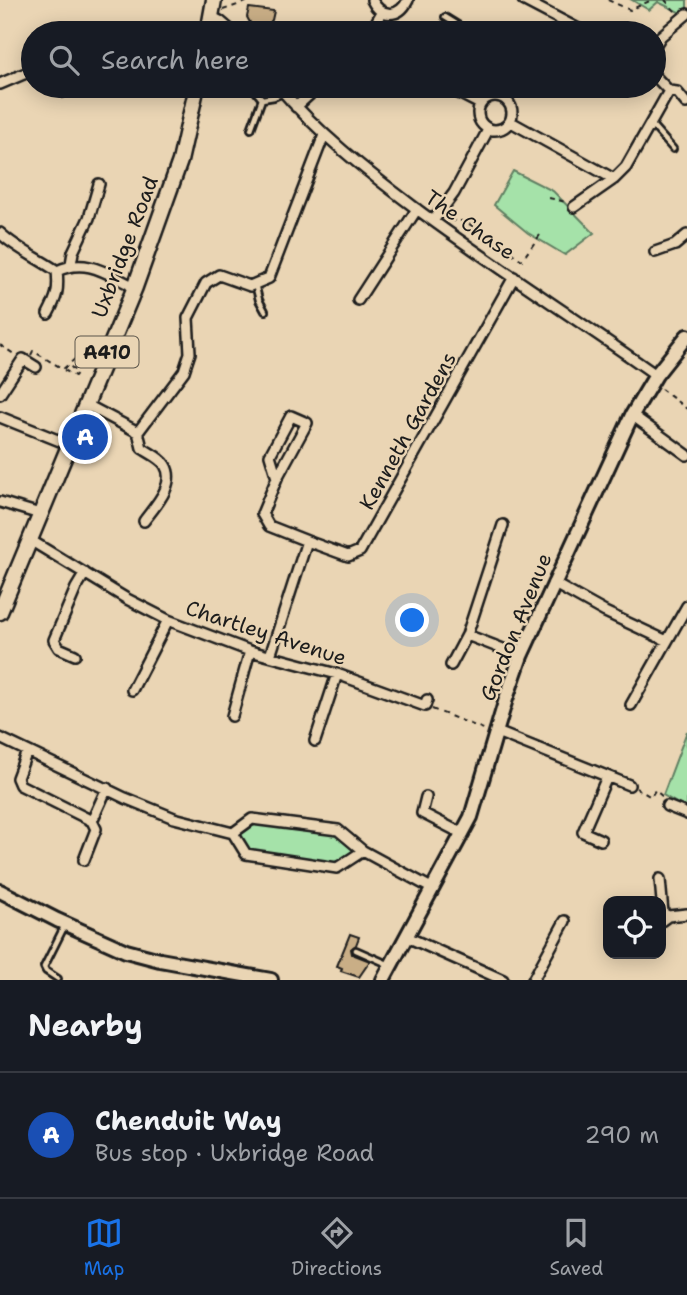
<!DOCTYPE html>
<html lang="en">
<head>
<meta charset="utf-8">
<style>
	:root { --surface:#171b24; --page:#242831; --text:#f1f3f6; --muted:#9ea1a6; --line:#363941; --accent:#1a73e8 }
	body { margin:0; font-family:"Shantell Sans",sans-serif; background:var(--page); color:var(--text) }
	.controls { position:absolute; right:21px; bottom:21px; display:grid; overflow:hidden; border-radius:14px; box-shadow:0 4px 18px #0003 }
	.controls button { width:63px; height:63px; display:grid; place-items:center; padding:0; border:0; border-bottom:2px solid var(--line); background:var(--surface); color:var(--text); font:35px sans-serif }
	.you { position:absolute; left:413px; top:621px; width:24px; height:24px; margin:-18px; border:5px solid #fff; border-radius:50%; background:#1a73e8; box-shadow:0 0 0 10px #1a73e833 }
	.badge { display:grid; place-items:center; width:46px; height:46px; border-radius:50%; background:var(--accent); color:#fff; font-size:23px; font-weight:700 }
	.pin { position:absolute; translate:-50% -50%; border:4px solid #fff; box-shadow:0 2px 7px #0006 }
	.list { margin:0; padding:0; list-style:none }
	h2 { display:flex; justify-content:space-between; align-items:center; height:91px; margin:0; padding:0 28px; font-size:30px }
	h2 small { font-size:23px; font-weight:400; color:var(--muted) }
	.list li { display:grid; grid-template-columns:46px 1fr auto; gap:21px; align-items:center; box-sizing:border-box; height:126px; padding:0 28px; border-top:2px solid var(--line) }
	.list b { display:block; font-size:26px; white-space:nowrap }
	.list p { margin:0; font-size:23px; white-space:nowrap; color:var(--muted) }
	.list em { font-size:23px; font-style:normal; color:var(--muted) }
	.icon { flex:none; width:38px; height:38px; fill:none; stroke:currentColor; stroke-width:2; stroke-linecap:round; stroke-linejoin:round }
	.map { position:relative; flex:none; width:687px; height:980px; overflow:hidden }
	.search { position:absolute; background:var(--surface); box-shadow:0 4px 18px #0003; left:21px; right:21px; top:21px; height:77px; display:flex; align-items:center; gap:18px; box-sizing:border-box; padding:0 24px; border-radius:38px; color:var(--muted); font-size:26px }
	.sheet { height:217px; background:var(--surface) }
	nav { display:flex; justify-content:space-around; align-items:center; box-sizing:border-box; height:98px; border-top:2px solid var(--line); background:var(--surface); font-size:19px; color:var(--muted) }
	nav a { display:grid; justify-items:center; gap:4px }
	nav .on { color:var(--accent) }
	.map>svg:first-child { display:block }
</style>
</head>
<body>
<div class="map">
<svg width="687" height="980" viewBox="0 0 687 980">
	<rect width="100%" height="100%" fill="#ead5b4"/>
	<filter id="ink" filterUnits="userSpaceOnUse"><feTurbulence type="fractalNoise" baseFrequency=".0143" numOctaves="2"/><feDisplacementMap in="SourceGraphic" scale="14" xChannelSelector="R" yChannelSelector="G"/><feConvolveMatrix kernelMatrix="1 2 1 2 8 2 1 2 1" color-interpolation-filters="sRGB"/></filter>
	<g filter="url(#ink)">
		<path fill="#a5e2a9" stroke="#607f62" stroke-width="2" d="M632 0H687V12L683 14 658 2 649 10Z
			M513 171 553 191 594 233 565 255 528 233 494 205Z
			M687 731V809L663 795Z
			M259 822 333 834 355 850 336 865 249 850 240 835Z"/>
		<path fill="#c9ae86" stroke="#1c1c1c" stroke-width="2" d="M249 8 274 11 272 20 263 31 254 30 247 17Z
			M59 86H79L82 91 63 98Z
			M350 934 359 937 356 945 351 949 352 954 370 961 359 977 341 971 342 968 337 966Z"/>
		<g fill="none" stroke-linecap="round" stroke-linejoin="round">
			<g stroke="#1c1c1c" stroke-width="10">
				<path id="lane" d="M445 17 471 33
					M253 88 262 99 274 97 283 93
					M495 96 497 86
					M651 124 673 149
					M251 129 262 99
					M255 284 259 300 265 311
					M356 950 390 965
					M58 979 46 971 44 967 65 925"/>
			</g>
			<g stroke="#1c1c1c" stroke-width="14">
				<path id="street" d="M372 0C381 18 399 18 408 0
					M523 0 586 33
					M212 17 220 21 234 33
					M370 33 382 12
					M654 47 661 36 687 14
					M654 75 669 91
					M0 84 33 70
					M278 86C318 133 365 170 414 207 493 266 576 318 656 375
					M445 86 480 104
					M669 91 677 92 686 103
					M478 113a17 17 0 1 1 34 0a17 17 0 1 1-34 0Z
					M296 107 319 86
					M511 122 614 179
					M574 207 614 179 626 167 669 91
					M433 221 454 193 488 130
					M0 233C17 249 38 258 57 271 87 257 107 274 135 287
					M655 252 675 245 687 235
					M71 264 73 252 89 218 99 184
					M358 300 417 209
					M48 314C57 297 59 290 57 271
					M0 394 23 359 36 367
					M85 404 138 432 184 371 190 353 188 318 206 283 219 275 250 286 269 278 324 135
					M632 415 687 455
					M0 417 70 445
					M138 432 142 448C149 453 161 458 165 465 177 484 154 507 144 521
					M0 502 40 514
					M503 525 467 635 521 656
					M30 540 127 599 168 620 250 651 337 674 425 706 427 700
					M307 541 348 556 360 551 514 277
					M553 583 605 612 667 641
					M75 655 59 648 54 640 76 588 85 573
					M270 656 307 541 269 526 262 514 277 478 307 423 291 416 270 455 277 478
					M451 665 467 635
					M132 690 168 620
					M631 705 687 606
					M232 716 250 651
					M495 734H502L629 785
					M0 738 125 798 174 818 233 833 246 854 337 868 363 851
					M315 741 337 674
					M27 751 17 778 20 785 92 821 96 829 84 860
					M426 797 422 813 463 834
					M667 806 687 814
					M92 821 107 788
					M233 833 252 819 338 830 363 851 433 889
					M601 840 583 832 607 777
					M660 879 663 913 668 916
					M661 921 668 916 687 914
					M407 937 503 980
					M533 980 565 921"/>
			</g>
			<g stroke="#1c1c1c" stroke-width="18">
				<path id="secondary" d="M0 891 57 920 126 951 160 960 271 980
					M383 980 471 817 506 699 521 656 632 415 656 375 687 336"/>
			</g>
			<g stroke="#1c1c1c" stroke-width="19">
				<path id="primary" d="M208 33 214 0
					M0 612 135 287 180 161 197 86"/>
			</g>
			<path stroke="#1c1c1c" stroke-width="2" stroke-dasharray="5 5" stroke-linecap="butt" d="M608 0 630 10 652 0
				M665 0 676 12
				M223 10 252 0
				M549 198 566 202
				M450 221H465L522 260 540 235
				M0 345 14 354
				M31 355 33 351 63 369 87 349 98 350
				M64 370 75 376 77 373 70 366
				M661 389 687 409
				M432 709 486 730
				M636 788 651 797 655 790 664 798"/>
			<use href="#lane" stroke="#ead5b4" stroke-width="4.5"/>
			<use href="#street" stroke="#ead5b4" stroke-width="9"/>
			<use href="#secondary" stroke="#ead5b4" stroke-width="12"/>
			<use href="#primary" stroke="#ead5b4" stroke-width="14"/>
		</g>
	</g>
	<g text-anchor="middle" dominant-baseline="central" stroke-width="5" stroke-linejoin="round" paint-order="stroke">
		<rect fill="#ead5b4" stroke="#5a544a" stroke-width="2" x="75.5" y="336.5" width="63" height="31" rx="5"/>
		<g font-size="19" font-weight="bold" fill="#1c1c1c">
			<text x="107" y="352">A410</text>
		</g>
		<g font-size="21" fill="#1c1c1c" stroke="#ead5b4">
			<text transform="translate(470 225) rotate(35)">The Chase</text>
			<text transform="translate(125 247) rotate(-69)">Uxbridge Road</text>
			<text transform="translate(408 431) rotate(-61)">Kenneth Gardens</text>
			<text transform="translate(516 627) rotate(-68)">Gordon Avenue</text>
			<text transform="translate(266 633) rotate(18)">Chartley Avenue</text>
		</g>
	</g>
</svg>
<div class="controls">
<button><svg class="icon" aria-label="locate" viewBox="0 0 24 24"><circle cx="12" cy="12" r="6"/><path d="M12 2v4M12 18v4M2 12h4M18 12h4"/></svg></button>
</div>
<div class="you"></div>
<div class="pin badge" style="left:85px;top:437px;background:#1a4fb4">A</div>
<div class="search"><svg class="icon" aria-label="search" viewBox="0 0 24 24"><circle cx="10" cy="10" r="6"/><path d="M15 15l6 6"/></svg>Search here</div>
</div>
<section class="sheet">
<h2>Nearby<small></small></h2>
<ul class="list">
<li><span class="badge" style="background:#1a4fb4">A</span><div><b>Chenduit Way</b><p>Bus stop · Uxbridge Road</p></div><em>290 m</em></li>
</ul>
</section>
<nav>
<a class="on"><svg class="icon" aria-label="map" viewBox="0 0 24 24"><path d="M3 6l6-2 6 2 6-2v14l-6 2-6-2-6 2zM9 4v14M15 6v14"/></svg>Map</a>
<a><svg class="icon" aria-label="directions" viewBox="0 0 24 24"><path d="M12 3l9 9-9 9-9-9zM9 14v-3h6M13 9l2 2-2 2"/></svg>Directions</a>
<a><svg class="icon" aria-label="saved" viewBox="0 0 24 24"><path d="M7 4h10v16l-5-4-5 4z"/></svg>Saved</a>
</nav>
</body>
</html>
